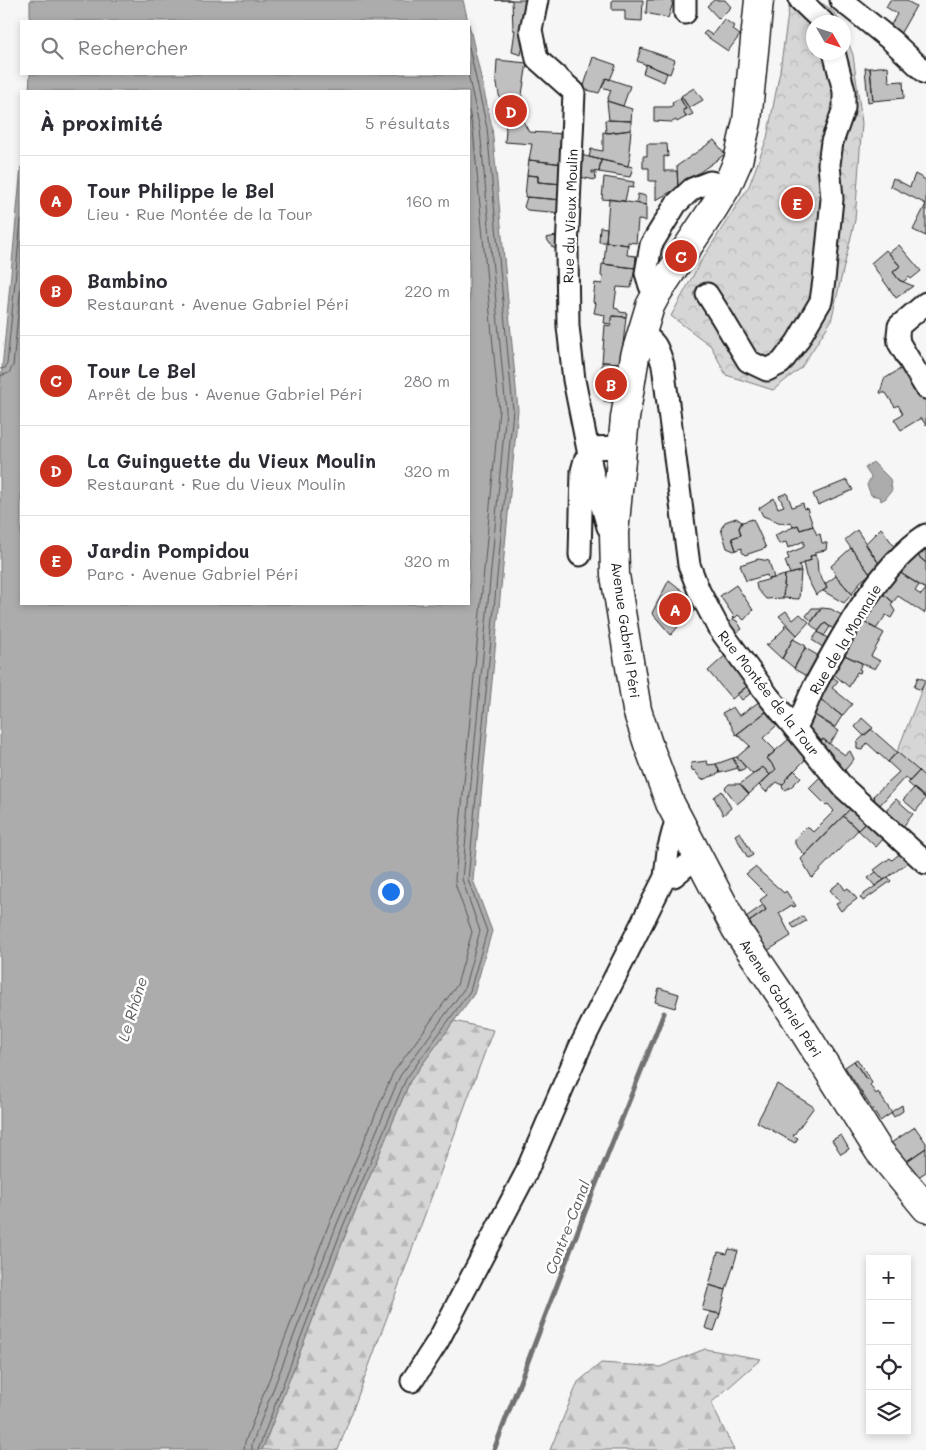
<!DOCTYPE html>
<html lang="fr">
<head>
<meta charset="utf-8">
<style>
	:root { --surface:#fff; --page:#f7f7f7; --text:#2b2b33; --muted:#7c7c81; --line:#e1e1e2; --accent:#c8321e }
	body { margin:0; font-family:Mali,sans-serif; background:var(--page); color:var(--text) }
	.controls { position:absolute; right:15px; bottom:15px; display:grid; overflow:hidden; border-radius:0px; box-shadow:0 2px 8px #0003 }
	.controls button { width:45px; height:45px; display:grid; place-items:center; padding:0; border:0; border-bottom:1px solid var(--line); background:var(--surface); color:var(--text); font:25px sans-serif }
	.compass { position:absolute; left:806px; top:15px; width:45px; height:45px; border-radius:50%; background:var(--surface); box-shadow:0 2px 8px #0003; rotate:129deg }
	.you { position:absolute; left:390px; top:891px; width:18px; height:18px; margin:-12px; border:4px solid #fff; border-radius:50%; background:#1a73e8; box-shadow:0 0 0 8px #1a73e833 }
	.badge { display:grid; place-items:center; width:32px; height:32px; border-radius:50%; background:var(--accent); color:#fff; font-size:16px; font-weight:700 }
	.pin { position:absolute; translate:-50% -50%; border:2px solid #fff; box-shadow:0 1px 5px #0006 }
	.list { margin:0; padding:0; list-style:none }
	h2 { display:flex; justify-content:space-between; align-items:center; height:65px; margin:0; padding:0 20px; font-size:21px }
	h2 small { font-size:16px; font-weight:400; color:var(--muted) }
	.list li { display:grid; grid-template-columns:32px 1fr auto; gap:15px; align-items:center; box-sizing:border-box; height:90px; padding:0 20px; border-top:1px solid var(--line) }
	.list b { display:block; font-size:19px; white-space:nowrap }
	.list p { margin:0; font-size:16px; white-space:nowrap; color:var(--muted) }
	.list em { font-size:16px; font-style:normal; color:var(--muted) }
	.icon { flex:none; width:28px; height:28px; fill:none; stroke:currentColor; stroke-width:2; stroke-linecap:round; stroke-linejoin:round }
	.map { position:relative; flex:none; width:926px; height:1450px; overflow:hidden }
	.search { position:absolute; background:var(--surface); box-shadow:0 2px 8px #0003; left:20px; top:20px; width:450px; height:55px; display:flex; align-items:center; gap:12px; box-sizing:border-box; padding:0 18px; border-radius:0px; color:var(--muted); font-size:19px }
	.panel { position:absolute; background:var(--surface); box-shadow:0 2px 8px #0003; left:20px; top:90px; width:450px; height:515px; border-radius:0px }
	.map>svg:first-child { display:block }
</style>
</head>
<body>
<div class="map">
<svg width="926" height="1450" viewBox="0 0 926 1450">
	<defs>
		<pattern id="forest-firs" width="22" height="20" patternUnits="userSpaceOnUse" patternTransform="scale(1.25)"><rect width="22" height="20" fill="#d6d6d6"/><path d="M5 1l3.5 6h-7zM16 11l3.5 6h-7z" fill="#b7b7b7"/></pattern>
		<pattern id="park-crowns" width="20" height="18" patternUnits="userSpaceOnUse" patternTransform="scale(1.25)"><rect width="20" height="18" fill="#d6d6d6"/><path d="M2 6a3 3 0 1 1 6 0M12 15a3 3 0 1 1 6 0" fill="none" stroke="#b7b7b7"/></pattern>
	</defs>
	<rect width="100%" height="100%" fill="#f6f6f6"/>
	<filter id="ink" filterUnits="userSpaceOnUse"><feTurbulence type="fractalNoise" baseFrequency=".02" numOctaves="2"/><feDisplacementMap in="SourceGraphic" scale="10" xChannelSelector="R" yChannelSelector="G"/><feConvolveMatrix kernelMatrix="1 2 1 2 8 2 1 2 1" color-interpolation-filters="sRGB"/></filter>
	<g filter="url(#ink)">
		<path fill="url(#forest-firs)" stroke="#797979" d="M454 1021 493 1030 338 1450H262L348 1228 410 1081Z
			M705 1349 761 1359 711 1403 734 1450H550L578 1382 601 1363 660 1367Z"/>
		<path fill="url(#park-crowns)" stroke="#797979" d="M790 0C815 0 828 0 840 22H814V52H844V32L853 55 862 123 855 220 831 321 801 368 773 390 726 375 711 346 671 316 701 261 749 186 767 138 780 71Z
			M926 679V778L897 752Z"/>
		<path fill="#acacac" stroke="#727272" d="M30 0H463L468 21H30Z
			M469 24 492 127 518 410 473 880 492 931 474 994 410 1081 348 1228 262 1450H0V390L21 167V604H469V91H29L30 74H469Z
			M873 462 890 479 892 490 886 498 881 501 880 497 871 495 867 485 871 477 865 468Z"/>
		<g fill="none" stroke-linecap="round" stroke-linejoin="round">
			<path stroke="#565656" stroke-width="1" d="M0 369 5 368 7 364 21 220
				M0 376 9 373 13 366 21 285
				M244 1450 245 1442 330 1221 393 1073 457 985 472 932 456 886 455 879 499 410 473 130 469 111
				M252 1450V1444L337 1224 400 1076 464 989 480 931 462 879 506 410 480 129 468 74
				M258 1450 343 1226 406 1079 470 991 487 931 468 880 513 410 487 128 469 47"/>
			<path stroke="#727272" stroke-width="5" d="M494 1450 590 1199 664 1013"/>
		</g>
		<path fill="#c0c0c0" stroke="#1c1c1c" d="M495 0H532L521 55 512 52 515 30H513L512 0Z
			M612 0H643L642 21 625 20V10H612Z
			M647 0H674L668 18 646 13Z
			M714 0H725L731 7 719 19 707 6Z
			M890 0H905L916 6 899 36 888 30 897 14 886 7Z
			M724 19 734 26 732 29 740 35 728 51 703 34 706 31 712 35Z
			M641 48 675 60 670 74 637 61Z
			M593 57 616 65 610 80 606 78 599 93 583 89Z
			M497 60 527 63 519 114 529 132 566 134 564 164 529 160 532 144 505 142 506 130 496 79Z
			M646 64 667 73 664 82 643 73Z
			M888 66 889 82 903 81 904 98 873 101 870 68Z
			M865 68H870L873 101 868 102Z
			M606 78 630 86 623 106 607 101 611 90 602 87Z
			M694 88 703 100 689 108 681 96Z
			M682 97 693 114 686 117 683 110 686 109 680 98Z
			M680 98 686 109 683 110 686 117 677 122 676 120 672 122 654 121V107H670L673 105 672 103Z
			M607 101 632 109 631 121 609 120Z
			M605 120 631 121V130L606 133Z
			M631 130 629 151 631 152 628 166 589 157 591 149 603 151V132L610 133Z
			M714 140 725 154 678 188 677 166Z
			M647 144H667L668 157 664 156V171H677L678 188 656 200V181H649V168H643V156H647Z
			M577 154 601 160 599 172 592 171V173H596L595 180 575 176Z
			M529 160 564 164 563 184 538 182V176L527 175Z
			M601 160 633 167 630 177 599 172Z
			M915 174 926 180V204L890 186 893 178 910 187Z
			M527 175 538 176V182L563 184 562 200 525 197Z
			M604 177 634 182 633 188 628 187 625 201 602 199Z
			M638 194 646 196V205L636 203Z
			M527 197 562 200V213L527 210 524 207Z
			M609 199 646 205V221L638 220 636 243 628 242V245L606 242Z
			M926 204V236L913 230Z
			M600 227 607 228 606 242H599Z
			M561 235V248H553L546 238Z
			M606 242 628 245 627 255 636 256 635 268 604 264Z
			M899 245 921 271 911 279 909 277 903 282 899 280 893 272 900 266 889 253Z
			M886 250 900 266 893 272 899 280 913 286 896 298 871 263Z
			M602 264 635 268 631 288 617 287 614 308 618 309 620 312 627 313 626 317 612 316 611 324 604 323 605 315 594 313 596 303 593 302 595 283 602 284 603 276H601Z
			M612 316 626 317 621 363 602 362 605 325 611 326Z
			M602 362 621 363 617 403 604 401 605 386H602Z
			M902 368 920 389 926 399V425L921 418 901 430 894 419 903 414 898 405 895 407 886 393H880L884 379Z
			M847 480 853 490 818 505 813 494Z
			M787 493 792 507 803 503 804 509 807 508 813 526 800 530 798 525 793 527 791 522 784 524 783 522 781 523 763 516 759 508 774 498 778 508 784 506 779 496Z
			M736 518 742 522 739 528 741 535 732 538 736 550 734 551 727 548 721 529 725 522Z
			M753 519 766 548 745 555 742 552V548L736 550 732 538 741 535 739 528 742 522Z
			M798 525 800 530 813 526 817 535 820 534 822 543H827L826 550 815 552V555L810 556 811 560 799 565 801 571 790 574 785 561 789 559 787 554 804 547V541L788 548 786 542 779 544 775 535Z
			M881 528 897 550 880 565 865 544Z
			M857 530 880 565 870 574 845 540Z
			M926 547V563L916 554Z
			M851 548 870 574 860 582 852 594 836 576 831 566Z
			M916 554 926 563V589L899 572Z
			M815 555 817 559 818 572 827 588 816 595 806 576 803 563 811 560 810 556Z
			M758 559 769 561 774 578 768 579 767 575 746 581 740 565Z
			M801 571 799 599 783 598 785 575Z
			M899 572 919 585 915 591 921 595 926 589V610L924 613 898 596 893 602 881 592Z
			M785 575 783 598 766 599 757 589 756 583Z
			M836 576 852 594 844 603 823 591 827 588 825 584Z
			M669 580 700 605 690 616 689 614 671 635 652 613Z
			M736 585 753 610 744 620 738 615 735 618 720 596Z
			M881 592 893 602 891 605 895 611 891 618 886 615 876 629 862 621Z
			M812 608H821L812 621 806 616Z
			M822 608 831 609 847 618 839 633 825 623 818 631 810 624Z
			M786 611 793 620 800 614 809 622 797 635 779 616Z
			M734 617 733 619 737 621 742 629 735 634 728 623Z
			M862 621 884 633 871 656 880 661 875 669 842 654Z
			M825 623 830 627 824 636 818 632Z
			M784 625H787L797 635 792 641 782 659 766 644H769L785 628Z
			M818 632 834 642 829 651 812 640Z
			M793 639 806 646 794 668 782 658Z
			M805 648 824 659 812 679 794 669Z
			M727 654 750 684 732 699 708 671Z
			M842 654 862 663 859 669 861 670 860 673 857 672 849 687 831 672Z
			M829 674 838 681 832 688 852 704 842 716 819 698Z
			M918 677 925 680 921 690 914 687Z
			M750 684 755 690 742 700 737 694Z
			M819 698 842 716 835 727 813 714Z
			M763 699 767 711 736 735 730 723 722 713 733 707 739 716Z
			M767 711 777 725 763 738 776 751 767 758 776 769 770 775 763 767 752 774 737 757 750 746 737 734Z
			M813 714 839 731 829 744 823 739 822 741 807 728Z
			M862 718 873 728 864 736 855 727Z
			M871 729 897 752 888 762 867 743 862 750 857 749V742Z
			M789 739 806 759 785 780 786 781 782 785 777 782 766 792 759 785 776 769 767 758Z
			M823 739 845 755 850 751 854 759 841 775 816 748Z
			M897 752 919 771 910 781 905 777 878 807 872 801 875 798 873 796 899 772 888 762Z
			M737 757 746 768 739 771 733 758Z
			M733 758 738 768 720 773 716 764Z
			M707 761 708 765 716 764 720 773 702 780 694 770 692 771 691 763Z
			M763 767 770 775 749 794 740 784Z
			M794 770 801 777 791 787 785 790 783 789 782 785 786 781 785 780Z
			M919 771 926 778 925 798 908 783Z
			M822 775 853 806 805 855 795 844V838L807 826 813 832 834 811 828 804 826 805 809 788Z
			M729 784H740L749 794 737 804 725 788Z
			M914 788 926 798 916 811 903 800Z
			M722 791 731 808 723 815 714 797Z
			M896 799 913 814 902 828 884 812Z
			M854 805 869 819 858 830 843 816Z
			M843 816 858 830 812 878 801 859Z
			M868 821 885 837 876 847 858 830Z
			M740 832 753 855 748 858 735 835Z
			M902 852 910 861 884 880 874 870 890 858 892 860Z
			M755 867 784 893 786 891 796 906 793 907 792 905 779 913 791 936 767 951 749 922 766 910 760 900 767 895 746 874Z
			M876 872 884 880 875 886 868 878Z
			M888 877 891 881 863 901 860 897Z
			M840 882 845 890 848 888 857 899 841 911 836 904 840 902 830 890Z
			M763 905 766 910 749 922 746 917Z
			M803 916 806 921 794 928 791 924Z
			M659 988 679 994 675 1008 655 1002Z
			M857 1059 869 1078 866 1079 854 1061Z
			M854 1061 866 1079 869 1078 872 1083 870 1085 876 1094 878 1092 892 1113 880 1121 845 1067Z
			M777 1084 814 1107 793 1136 798 1138 795 1143 757 1122Z
			M902 1105 903 1111 894 1117 891 1112Z
			M915 1127 926 1143V1148L904 1163 891 1143Z
			M841 1135 849 1149 841 1154 832 1140Z
			M926 1148V1172L915 1179 904 1163Z
			M729 1249 738 1251 726 1290 709 1285 718 1252 727 1254Z
			M709 1285 726 1290 720 1314 702 1310Z
			M710 1312 720 1314 714 1331 705 1328Z"/>
		<g fill="none" stroke-linecap="round" stroke-linejoin="round">
			<g stroke="#1c1c1c" stroke-width="25">
				<path id="minor" d="M537 0 531 30 537 59 574 92 567 250 568 326 574 380 593 475 608 527 614 533
					M685 0V13
					M800 0 823 22
					M841 0 892 41 926 73
					M657 293 650 286 646 273 651 245 676 204 692 189 710 182 727 186
					M707 294 721 316 748 361 767 370 781 363 797 342 821 301 824 280 832 199 829 164 832 142 844 108V91L834 52
					M926 303 899 326 898 335 899 343 926 388
					M640 334C656 340 658 349 663 365L689 565 699 591 718 627 769 697 844 788 926 863
					M588 448 622 447
					M580 555 582 471 585 460
					M795 729C803 715 807 701 814 687 840 638 879 566 926 535
					M665 877 674 876 686 866 699 859
					M412 1381 438 1341 525 1175 580 1047 665 877 668 851 677 817"/>
			</g>
			<g stroke="#1c1c1c" stroke-width="31">
				<path id="major" d="M759 0 747 121 738 161 727 186 713 209 657 293 650 306 635 356 625 418 614 533 615 575 637 710 648 744 670 803 736 929 786 1003 879 1151 926 1208"/>
			</g>
			<use href="#minor" stroke="#fff" stroke-width="21"/>
			<use href="#major" stroke="#fff" stroke-width="28"/>
		</g>
	</g>
	<g text-anchor="middle" dominant-baseline="central" stroke-width="5" stroke-linejoin="round" paint-order="stroke">
		<g font-size="14" fill="#1c1c1c" stroke="#fff">
			<text transform="translate(570 216) rotate(-88)">Rue du Vieux Moulin</text>
			<text transform="translate(626 630) rotate(82)">Avenue Gabriel Péri</text>
			<text transform="translate(845 639) rotate(-59)">Rue de la Monnaie</text>
			<text transform="translate(769 693) rotate(52)">Rue Montée de la Tour</text>
			<text transform="translate(781 998) rotate(57)">Avenue Gabriel Péri</text>
		</g>
		<g font-size="15" font-style="italic" fill="#5d5d5d" stroke="#fff">
			<text transform="translate(132 1009) rotate(-73)">Le Rhône</text>
			<text transform="translate(567 1227) rotate(-69)">Contre-Canal</text>
		</g>
	</g>
</svg>
<div class="controls">
<button>+</button>
<button>−</button>
<button><svg class="icon" aria-label="locate" viewBox="0 0 24 24"><circle cx="12" cy="12" r="6"/><path d="M12 2v4M12 18v4M2 12h4M18 12h4"/></svg></button>
<button><svg class="icon" aria-label="layers" viewBox="0 0 24 24"><path d="M12 4l9 5-9 5-9-5zM3 14l9 5 9-5"/></svg></button>
</div>
<svg class="compass" viewBox="-18 -18 36 36"><path d="M0-13l5 13h-10z" fill="#e53935"/><path d="M0 13l5-13h-10z" fill="#7c7c81"/></svg>
<div class="you"></div>
<div class="pin badge" style="left:675px;top:609px">A</div>
<div class="pin badge" style="left:611px;top:384px">B</div>
<div class="pin badge" style="left:681px;top:256px">C</div>
<div class="pin badge" style="left:511px;top:111px">D</div>
<div class="pin badge" style="left:797px;top:203px">E</div>
<div class="search"><svg class="icon" aria-label="search" viewBox="0 0 24 24"><circle cx="10" cy="10" r="6"/><path d="M15 15l6 6"/></svg>Rechercher</div>
<section class="panel">
<h2>À proximité<small>5 résultats</small></h2>
<ul class="list">
<li><span class="badge">A</span><div><b>Tour Philippe le Bel</b><p>Lieu · Rue Montée de la Tour</p></div><em>160 m</em></li>
<li><span class="badge">B</span><div><b>Bambino</b><p>Restaurant · Avenue Gabriel Péri</p></div><em>220 m</em></li>
<li><span class="badge">C</span><div><b>Tour Le Bel</b><p>Arrêt de bus · Avenue Gabriel Péri</p></div><em>280 m</em></li>
<li><span class="badge">D</span><div><b>La Guinguette du Vieux Moulin</b><p>Restaurant · Rue du Vieux Moulin</p></div><em>320 m</em></li>
<li><span class="badge">E</span><div><b>Jardin Pompidou</b><p>Parc · Avenue Gabriel Péri</p></div><em>320 m</em></li>
</ul>
</section>
</div>
</body>
</html>
